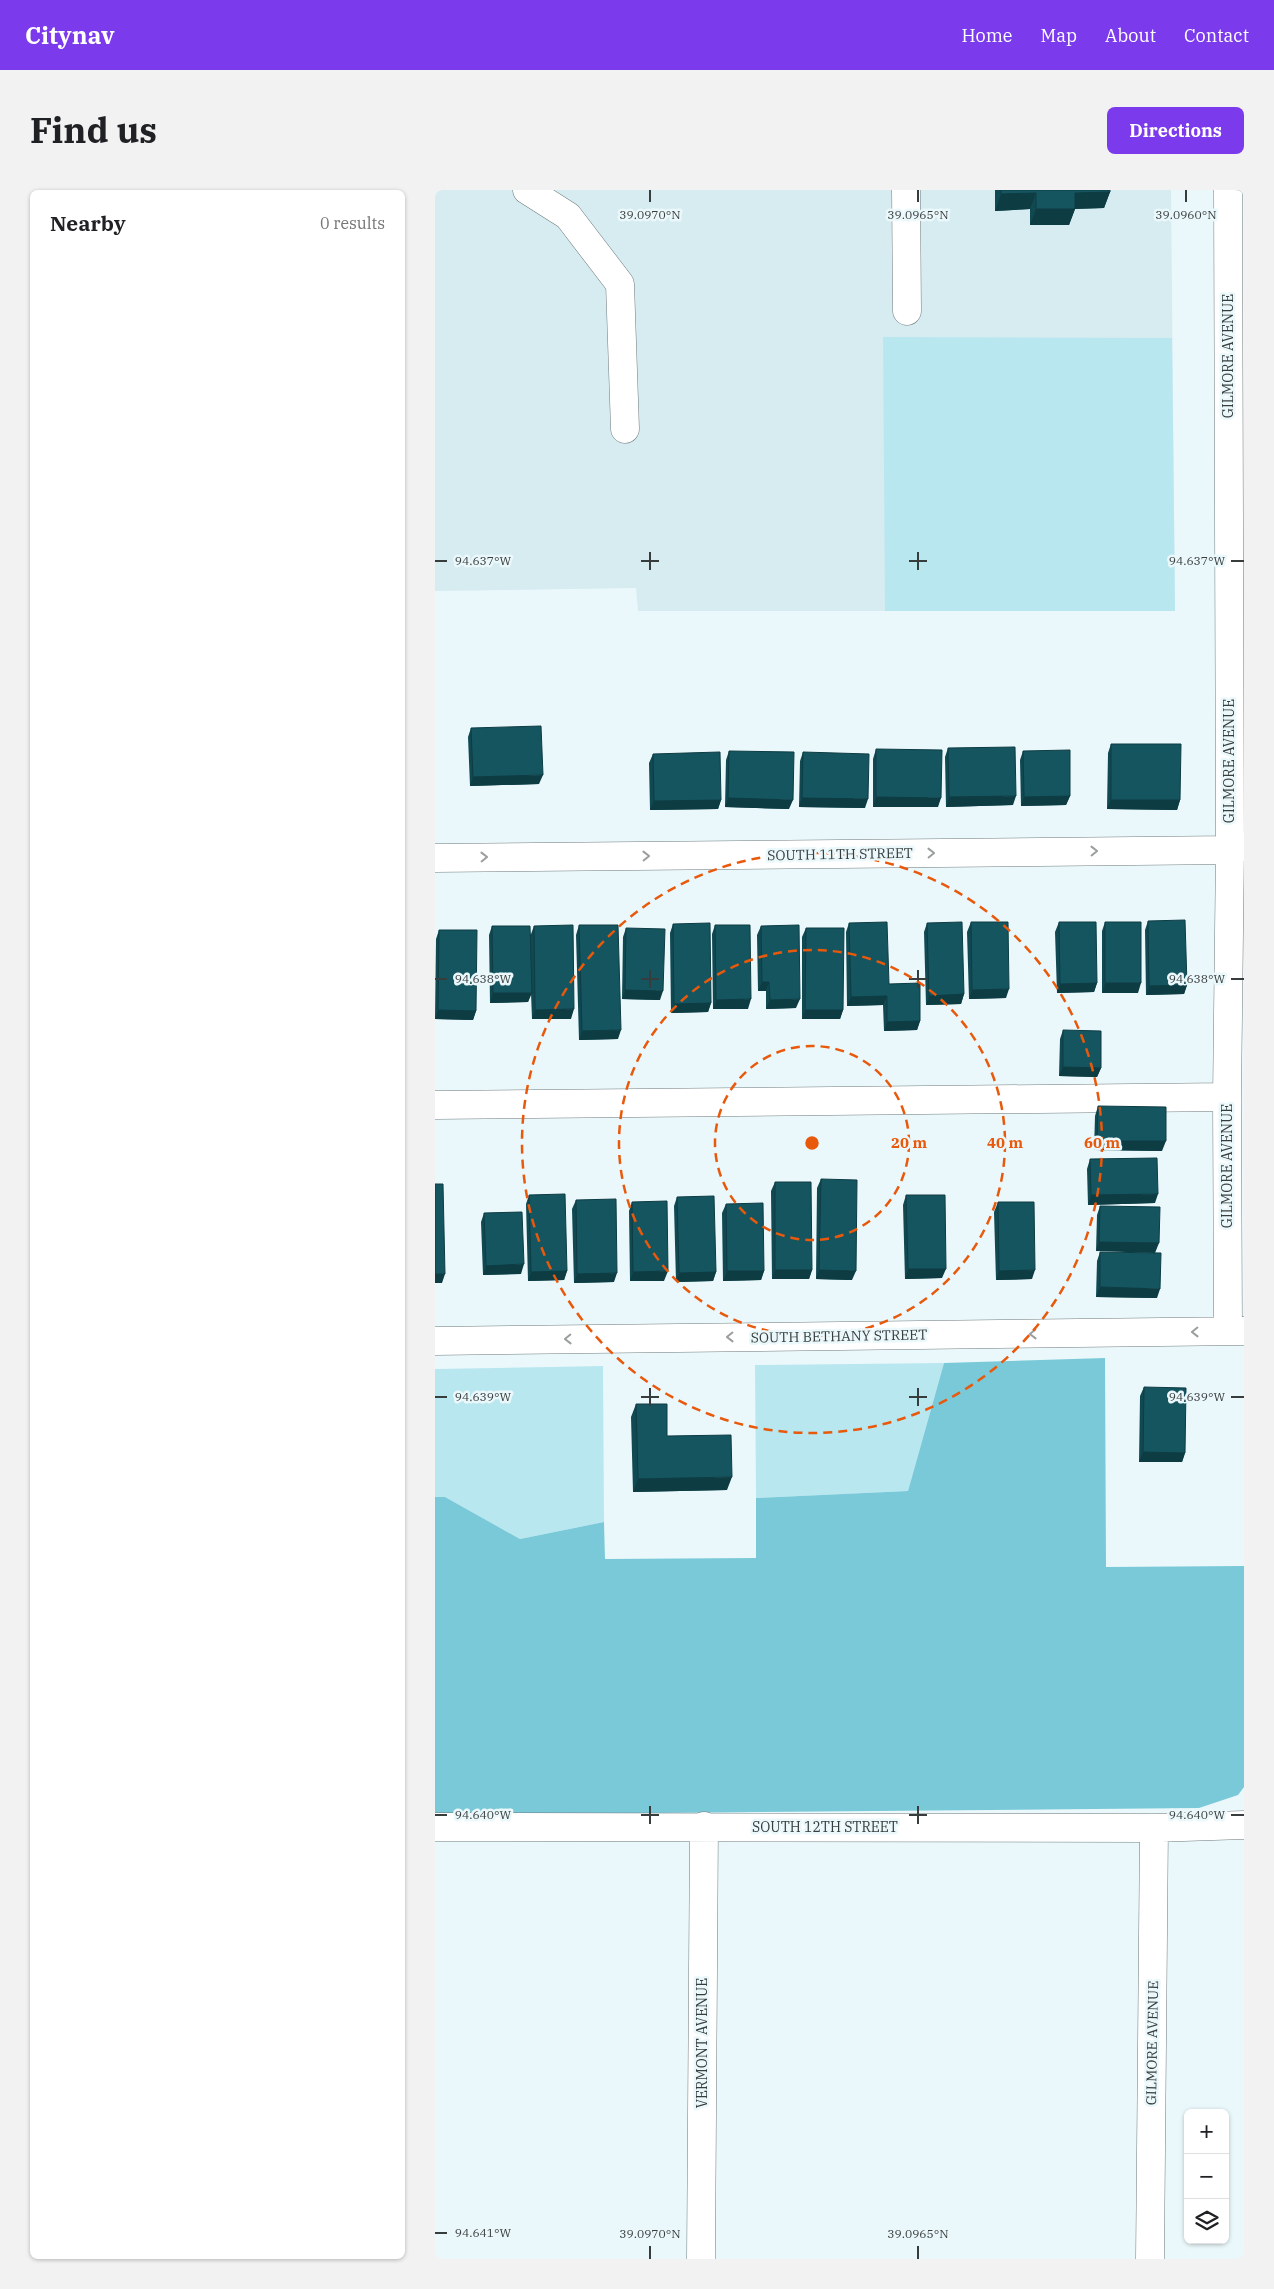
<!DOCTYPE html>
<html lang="en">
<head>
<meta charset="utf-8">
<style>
	:root { --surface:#fff; --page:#f2f2f2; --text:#202124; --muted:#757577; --line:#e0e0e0; --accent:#7c3aed }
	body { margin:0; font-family:"IBM Plex Serif",serif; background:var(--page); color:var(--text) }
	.controls { position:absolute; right:15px; bottom:15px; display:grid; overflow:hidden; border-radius:8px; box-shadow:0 1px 4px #0004 }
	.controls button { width:45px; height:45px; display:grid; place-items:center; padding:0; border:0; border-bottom:1px solid var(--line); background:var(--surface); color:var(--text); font:25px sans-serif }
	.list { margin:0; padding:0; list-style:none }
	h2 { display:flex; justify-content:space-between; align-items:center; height:65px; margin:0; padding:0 20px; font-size:21px }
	h2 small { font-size:16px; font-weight:400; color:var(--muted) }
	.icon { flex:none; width:28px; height:28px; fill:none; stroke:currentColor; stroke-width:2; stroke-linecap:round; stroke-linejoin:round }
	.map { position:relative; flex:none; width:809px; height:2069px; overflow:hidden; border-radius:8px }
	header { display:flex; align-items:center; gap:30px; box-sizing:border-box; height:70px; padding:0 25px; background:var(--accent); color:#fff }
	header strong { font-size:24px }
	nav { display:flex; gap:28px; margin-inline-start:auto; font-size:18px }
	.intro { display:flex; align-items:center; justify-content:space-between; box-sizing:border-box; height:120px; padding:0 30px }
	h1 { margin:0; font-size:35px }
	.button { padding:12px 22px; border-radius:8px; background:var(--accent); color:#fff; font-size:18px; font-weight:700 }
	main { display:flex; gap:30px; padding:0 30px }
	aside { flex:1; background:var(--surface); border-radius:8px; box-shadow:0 1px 4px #0004 }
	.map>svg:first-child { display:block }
</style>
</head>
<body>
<header>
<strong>Citynav</strong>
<nav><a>Home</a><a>Map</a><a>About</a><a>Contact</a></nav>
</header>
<div class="intro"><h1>Find us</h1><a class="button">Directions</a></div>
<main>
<aside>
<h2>Nearby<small>0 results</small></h2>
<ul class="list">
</ul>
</aside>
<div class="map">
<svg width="809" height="2069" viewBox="0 0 809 2069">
	<rect width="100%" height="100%" fill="#ebf8fb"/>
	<path fill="#d6ecf1" d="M0 0H736L740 421H203L201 398 0 401Z"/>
	<path fill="#b9e7f0" d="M448 147 737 148 740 421H450Z
		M509 1173 473 1301 321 1308 320 1175Z
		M168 1176 169 1332 85 1349 10 1307H0V1179Z"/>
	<path fill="#7ac9d8" d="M670 1168 671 1377 809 1376V1597L803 1605 764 1618 0 1625V1307H10L85 1349 169 1332 170 1369 321 1368V1308L473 1301 509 1173Z"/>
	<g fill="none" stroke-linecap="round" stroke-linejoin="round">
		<g stroke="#707c7f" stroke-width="29">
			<path id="minor" d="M92 0 133 26 185 94 190 239
				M471 0 472 121
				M793 0 795 660 792 907 793 1141
				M0 668 795 660 809 657
				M0 915 792 907
				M0 1151 809 1141
				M0 1637 719 1638 809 1635
				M266 2069 269 1636
				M715 2069 719 1638"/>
		</g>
		<use href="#minor" stroke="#fff" stroke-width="28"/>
	</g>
	<path fill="#114953" d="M560 0H675V2L669 18 640 19 634 35H595V19L560 21Z
		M36 538 104 594 35 596 33 547Z
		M676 554 745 610 742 620 672 619 673 563Z
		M513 558 578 615 511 617 510 567Z
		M441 559 503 617H438V569Z
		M294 561 354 619 290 617 291 570Z
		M588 561 635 606 631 615 586 616 585 570Z
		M368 562 430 618 364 617 365 571Z
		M218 564 286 610 283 619 215 620 214 573Z
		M713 731 752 795 749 804 711 805 710 740Z
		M536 732 571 808 534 809 532 742Z
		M624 732 662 793 659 802 622 803 620 742Z
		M670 732 703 803H667V741Z
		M414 733 454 794 485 831 482 840 449 841 448 815 412 816 411 742Z
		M492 733 529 804 526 814 491 815 489 742Z
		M238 734 276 813 273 822 236 823 235 743Z
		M144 735 183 849 144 850 141 745Z
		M280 735 313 819H278L277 744Z
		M57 736 96 744 99 736 136 829H97L96 803 93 812 55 813 54 745Z
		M326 736 361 818 331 819V801H323L322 745Z
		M191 738 225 810 187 809 188 747Z
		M371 738 408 820 405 829H367V747Z
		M4 740 41 821 38 830 0 829 1 749Z
		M628 840 666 878 662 887 624 886 625 849Z
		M663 916 727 961 659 960 660 926Z
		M655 969 720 1013 653 1015 652 979Z
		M386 989 417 1090 381 1089 382 998Z
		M340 992 377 1080 374 1089H337L336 1001Z
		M94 1005 132 1081 129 1090 93 1091 91 1014Z
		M471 1005 507 1088 470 1089 468 1015Z
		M242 1007 281 1082 278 1091 241 1092 239 1016Z
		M141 1010 179 1092 139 1093 137 1019Z
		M197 1012 229 1091H195L194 1021Z
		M563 1012 597 1089 561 1090 559 1022Z
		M291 1014 329 1081 326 1090 288 1091 287 1023Z
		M665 1016 724 1053 661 1061 662 1025Z
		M49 1023 86 1084 48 1085 46 1032Z
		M665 1062 722 1108 661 1107 662 1071Z
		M709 1197 750 1263 747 1272H704L705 1206Z
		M201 1214 232 1246 292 1300 198 1302 196 1227Z"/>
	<path fill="#0e3c43" d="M675 2 669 18 634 19 640 3Z
		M601 3 595 19 560 21 566 4Z
		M601 19H640L634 35H595Z
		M108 585 104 594 35 596 38 587Z
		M581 606 578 615 511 617 514 607Z
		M635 606 631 615 586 616 589 607Z
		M441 607 506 608 503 617H438Z
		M293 608 358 610 354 619 290 617Z
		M367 608 433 609 430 618 364 617Z
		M286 610 283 619 215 620 219 611Z
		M676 610H745L742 620 672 619Z
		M327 792H334L331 801H323Z
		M662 793 659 802 622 803 625 794Z
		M670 793H706L703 803H667Z
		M752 795 749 804 711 805 714 796Z
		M574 799 571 808 534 809 537 800Z
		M190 800 228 801 225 810 187 809Z
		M58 803H97L93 812 55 813Z
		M529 804 526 814 491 815 494 806Z
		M452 806 448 815 412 816 416 807Z
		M316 809 313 819H278L281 810Z
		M365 809 361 818 331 819 335 810Z
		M276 813 273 822 236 823 239 814Z
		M139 819 136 829H97L100 820Z
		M3 820 41 821 38 830 0 829Z
		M370 820H408L405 829H367Z
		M485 831 482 840 449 841 452 832Z
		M186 840 183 849 144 850 147 841Z
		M628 877 666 878 662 887 624 886Z
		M662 951H731L727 961 659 960Z
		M723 1004 720 1013 653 1015 656 1005Z
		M664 1052 724 1053 720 1063 661 1061Z
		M89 1074 86 1084 48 1085 51 1076Z
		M473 1079H511L507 1088 470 1089Z
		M340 1080H377L374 1089H337Z
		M384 1080 421 1081 417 1090 381 1089Z
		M600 1080 597 1089 561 1090 564 1081Z
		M132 1081 129 1090 93 1091 96 1082Z
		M233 1081 229 1091H195L198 1082Z
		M292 1081H329L326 1090 288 1091Z
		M281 1082 278 1091 241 1092 244 1083Z
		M182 1083 179 1092 139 1093 142 1084Z
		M0 1084H10L7 1093H0Z
		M665 1097 725 1099 722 1108 661 1107Z
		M708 1262 750 1263 747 1272H704Z
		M297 1287 292 1300 198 1302 203 1289Z"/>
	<path fill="#145560" stroke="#0e3c43" d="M566 0H675V2L640 3V19H601V3L566 4Z
		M106 536 108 585 38 587 36 538Z
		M676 554H746L745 610H676Z
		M580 557 581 606 514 607 513 558Z
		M441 559 507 560 506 608 441 607Z
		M635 560V606L589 607 588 561Z
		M294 561 359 562 358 610 293 608Z
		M285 562 286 610 219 611 218 564Z
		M368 562 434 564 433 609 367 608Z
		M750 730 752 795 714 796 713 731Z
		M452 732 454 794 485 793V831L452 832V806L416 807 414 733Z
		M527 732 529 804 494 806 492 733Z
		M536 732H573L574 799 537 800Z
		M624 732H661L662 793 625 794Z
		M670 732H706V793H670Z
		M275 733 276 813 239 814 238 734Z
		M138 735 139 819 100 820 99 736Z
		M144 735H183L186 840 147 841Z
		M280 735H315L316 809 281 810Z
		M364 735 365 809 335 810 334 792H327L326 736Z
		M57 736H95L97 803H58Z
		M191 738 230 739 228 801 190 800Z
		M371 738H409L408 820H370Z
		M4 740H42L41 821 3 820Z
		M628 840 666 841V878L628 877Z
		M663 916 731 917V951H662Z
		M722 968 723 1004 656 1005 655 969Z
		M386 989 422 990 421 1081 384 1080Z
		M340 992H376L377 1080H340Z
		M0 994H8L10 1084H0Z
		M130 1004 132 1081 96 1082 94 1005Z
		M471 1005H510L511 1079H473Z
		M279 1006 281 1082 244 1083 242 1007Z
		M181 1009 182 1083 142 1084 141 1010Z
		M232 1011 233 1081 198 1082 197 1012Z
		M563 1012H599L600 1080 564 1081Z
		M328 1013 329 1081H292L291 1014Z
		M665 1016 725 1017 724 1053 664 1052Z
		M87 1022 89 1074 51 1076 49 1023Z
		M665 1062 726 1063 725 1099 665 1097Z
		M709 1197 751 1198 750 1263 708 1262Z
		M201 1214H232V1246L296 1245 297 1287 203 1289Z"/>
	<defs><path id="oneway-chevron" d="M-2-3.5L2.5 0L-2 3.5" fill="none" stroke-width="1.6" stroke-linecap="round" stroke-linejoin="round" transform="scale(1.25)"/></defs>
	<g stroke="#9b9e9e">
		<use href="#oneway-chevron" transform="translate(659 661) rotate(-1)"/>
		<use href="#oneway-chevron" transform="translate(496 663) rotate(-1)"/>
		<use href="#oneway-chevron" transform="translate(211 666) rotate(-1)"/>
		<use href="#oneway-chevron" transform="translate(49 667) rotate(-1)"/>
		<use href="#oneway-chevron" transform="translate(760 1142) rotate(179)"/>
		<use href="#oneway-chevron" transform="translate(598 1144) rotate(179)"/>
		<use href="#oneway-chevron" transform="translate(295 1147) rotate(179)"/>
		<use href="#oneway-chevron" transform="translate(133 1149) rotate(179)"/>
	</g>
	<path fill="none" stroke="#373c3d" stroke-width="2" d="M215 0V12M483 0V12M751 0V12M215 362V380M483 362V380M0 371H12M206 371H224M474 371H492M796 371H809M215 780V798M483 780V798M0 789H12M206 789H224M474 789H492M796 789H809M215 1198V1216M483 1198V1216M0 1207H12M206 1207H224M474 1207H492M796 1207H809M215 1616V1634M483 1616V1634M0 1625H12M206 1625H224M474 1625H492M796 1625H809M0 2043H12M215 2056V2069M483 2056V2069"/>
	<g fill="none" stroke="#e8590c" stroke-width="2.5" stroke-dasharray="9 6">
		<circle cx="377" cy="953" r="97"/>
		<circle cx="377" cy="953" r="193"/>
		<circle cx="377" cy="953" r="290"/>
	</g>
	<g text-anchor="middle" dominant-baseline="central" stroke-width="5" stroke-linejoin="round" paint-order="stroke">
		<g font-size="14" fill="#373c3d" stroke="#ebf8fb">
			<text transform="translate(793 166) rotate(-90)">GILMORE AVENUE</text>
			<text transform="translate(794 571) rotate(-90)">GILMORE AVENUE</text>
			<text transform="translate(405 664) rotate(-1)">SOUTH 11TH STREET</text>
			<text transform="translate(792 976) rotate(-90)">GILMORE AVENUE</text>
			<text transform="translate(404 1146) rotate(-1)">SOUTH BETHANY STREET</text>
			<text x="390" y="1637">SOUTH 12TH STREET</text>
			<text transform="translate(267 1853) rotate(-90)">VERMONT AVENUE</text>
			<text transform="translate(717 1853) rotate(-89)">GILMORE AVENUE</text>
		</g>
	</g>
	<g font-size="12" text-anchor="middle" fill="#373c3d" stroke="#ebf8fb" stroke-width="5" stroke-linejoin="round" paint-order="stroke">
		<text x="215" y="29">39.0970°N</text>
		<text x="483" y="29">39.0965°N</text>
		<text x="751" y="29">39.0960°N</text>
		<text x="762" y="375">94.637°W</text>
		<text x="48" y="375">94.637°W</text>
		<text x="762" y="793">94.638°W</text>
		<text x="48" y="793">94.638°W</text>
		<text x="762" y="1211">94.639°W</text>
		<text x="48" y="1211">94.639°W</text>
		<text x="762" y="1629">94.640°W</text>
		<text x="48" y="1629">94.640°W</text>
		<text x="48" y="2047">94.641°W</text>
		<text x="215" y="2048">39.0970°N</text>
		<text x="483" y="2048">39.0965°N</text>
	</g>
	<circle cx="377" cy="953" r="8" fill="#e8590c" stroke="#ebf8fb" stroke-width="2.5"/>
	<g font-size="15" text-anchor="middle" font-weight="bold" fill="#e8590c" stroke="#ebf8fb" stroke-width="5" stroke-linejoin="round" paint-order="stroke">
		<text x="474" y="958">20 m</text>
		<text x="570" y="958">40 m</text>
		<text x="667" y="958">60 m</text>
	</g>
</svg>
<div class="controls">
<button>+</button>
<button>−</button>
<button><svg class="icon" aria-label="layers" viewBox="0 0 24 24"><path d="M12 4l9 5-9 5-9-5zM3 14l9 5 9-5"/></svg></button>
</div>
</div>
</main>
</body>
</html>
